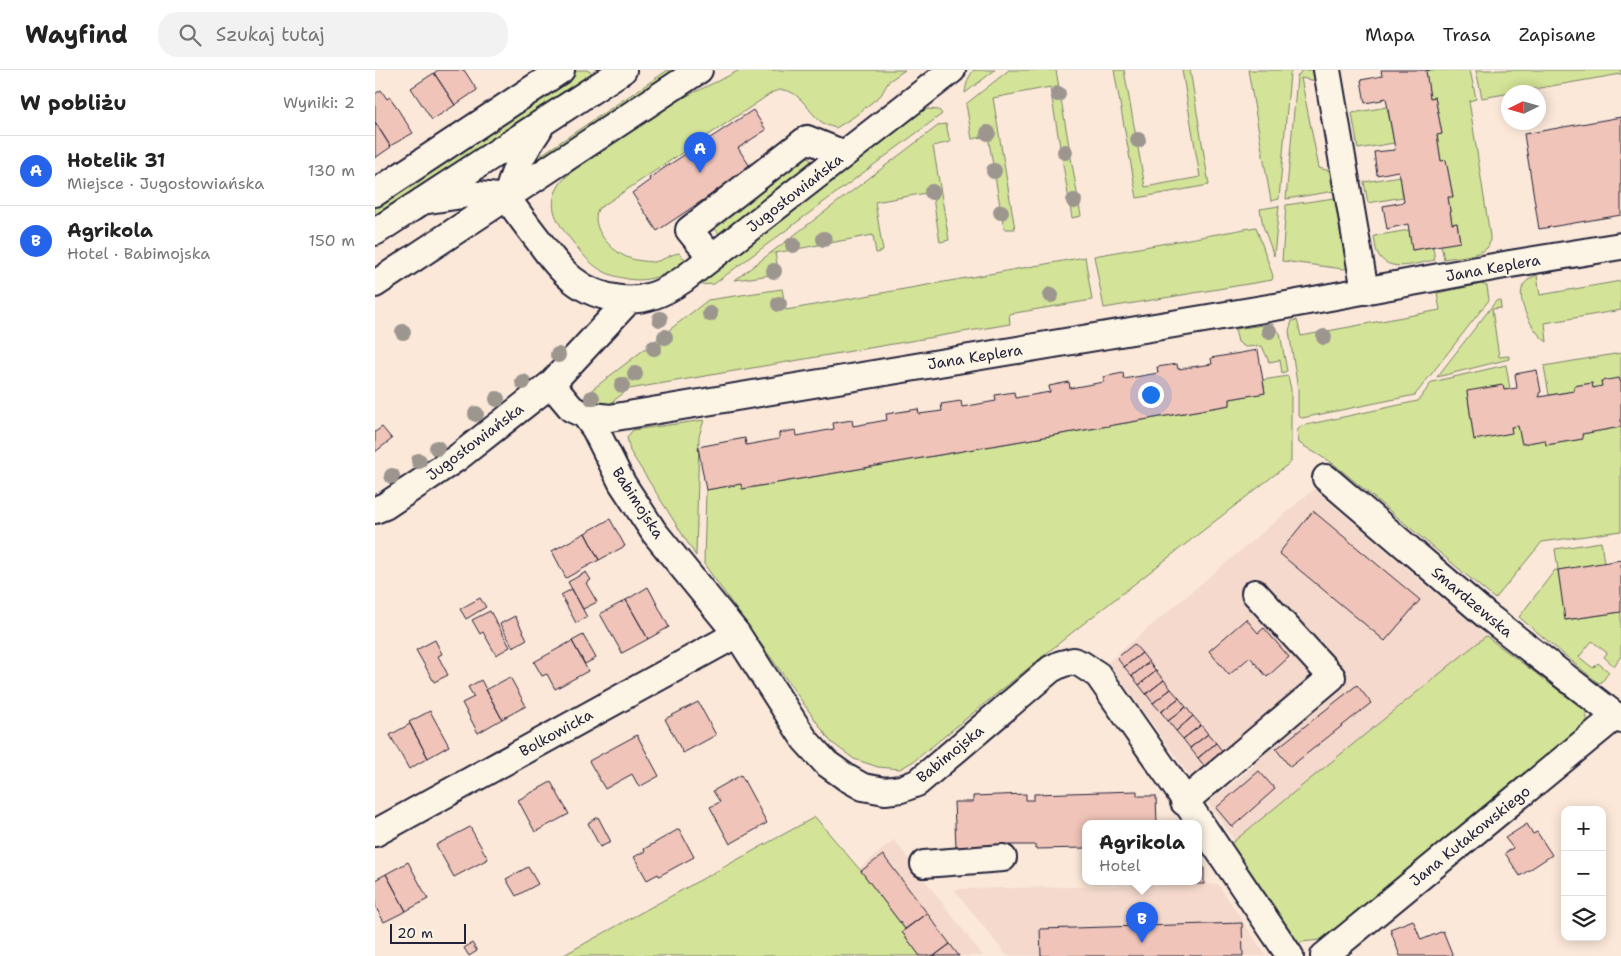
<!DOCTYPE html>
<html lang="pl">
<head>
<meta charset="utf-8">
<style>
	:root { --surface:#fff; --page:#f2f2f2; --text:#222; --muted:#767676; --line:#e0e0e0; --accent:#2563eb }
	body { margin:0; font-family:"Shantell Sans",sans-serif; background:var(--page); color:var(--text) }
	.controls { position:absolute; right:15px; bottom:15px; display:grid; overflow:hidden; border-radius:10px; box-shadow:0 2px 12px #0003 }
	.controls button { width:45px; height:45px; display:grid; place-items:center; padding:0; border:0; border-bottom:1px solid var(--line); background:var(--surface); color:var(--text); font:25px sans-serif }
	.compass { position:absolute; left:1126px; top:15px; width:45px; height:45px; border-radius:50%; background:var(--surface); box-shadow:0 2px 12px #0003; rotate:265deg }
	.scale { position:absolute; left:15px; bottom:12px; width:76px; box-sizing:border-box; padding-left:5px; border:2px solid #22223b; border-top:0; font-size:14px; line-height:18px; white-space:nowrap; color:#22223b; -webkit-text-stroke:4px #fcf5e5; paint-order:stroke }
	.you { position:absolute; left:775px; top:324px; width:18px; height:18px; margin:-12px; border:4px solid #fff; border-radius:50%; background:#1a73e8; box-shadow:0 0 0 8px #1a73e833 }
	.badge { display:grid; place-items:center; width:32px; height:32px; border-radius:50%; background:var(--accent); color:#fff; font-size:16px; font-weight:700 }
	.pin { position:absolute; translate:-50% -41px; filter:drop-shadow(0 1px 2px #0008) }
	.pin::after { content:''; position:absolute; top:26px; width:18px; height:15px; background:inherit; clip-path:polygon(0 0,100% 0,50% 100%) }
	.popup { position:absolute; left:707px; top:750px; width:120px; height:65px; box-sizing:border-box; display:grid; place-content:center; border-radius:10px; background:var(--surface); filter:drop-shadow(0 1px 4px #0005); font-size:16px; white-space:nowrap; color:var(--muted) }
	.popup b { font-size:19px; color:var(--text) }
	.popup::after { content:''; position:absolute; left:50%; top:100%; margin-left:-10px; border:10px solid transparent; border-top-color:var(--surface) }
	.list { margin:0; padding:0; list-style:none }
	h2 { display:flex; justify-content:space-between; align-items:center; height:65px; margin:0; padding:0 20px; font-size:21px }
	h2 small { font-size:16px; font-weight:400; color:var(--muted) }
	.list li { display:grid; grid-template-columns:32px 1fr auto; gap:15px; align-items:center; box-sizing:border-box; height:70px; padding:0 20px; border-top:1px solid var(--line) }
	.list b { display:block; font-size:19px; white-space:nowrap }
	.list p { margin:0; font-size:16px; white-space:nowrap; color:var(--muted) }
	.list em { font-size:16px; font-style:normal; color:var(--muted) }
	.icon { flex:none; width:28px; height:28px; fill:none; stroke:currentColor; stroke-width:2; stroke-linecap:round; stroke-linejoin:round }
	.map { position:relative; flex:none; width:1246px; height:886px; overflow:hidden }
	header { display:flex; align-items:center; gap:30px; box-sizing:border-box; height:70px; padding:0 25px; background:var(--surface); border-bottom:1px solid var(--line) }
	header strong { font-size:24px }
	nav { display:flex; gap:28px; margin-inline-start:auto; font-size:18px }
	.search { width:350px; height:45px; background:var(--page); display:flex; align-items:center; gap:12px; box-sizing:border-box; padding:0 18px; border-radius:20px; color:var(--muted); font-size:19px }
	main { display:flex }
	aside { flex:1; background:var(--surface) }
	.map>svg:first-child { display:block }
</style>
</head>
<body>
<header>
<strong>Wayfind</strong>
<div class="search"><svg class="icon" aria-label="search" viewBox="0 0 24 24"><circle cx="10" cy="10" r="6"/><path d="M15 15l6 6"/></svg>Szukaj tutaj</div>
<nav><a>Mapa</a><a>Trasa</a><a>Zapisane</a></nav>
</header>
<main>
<aside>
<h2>W pobliżu<small>Wyniki: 2</small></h2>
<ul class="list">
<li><span class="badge">A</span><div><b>Hotelik 31</b><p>Miejsce · Jugosłowiańska</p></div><em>130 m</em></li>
<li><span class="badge">B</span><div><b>Agrikola</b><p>Hotel · Babimojska</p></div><em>150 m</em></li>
</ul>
</aside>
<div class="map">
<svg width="1246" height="886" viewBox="0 0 1246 886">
	<rect width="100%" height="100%" fill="#fbe8d9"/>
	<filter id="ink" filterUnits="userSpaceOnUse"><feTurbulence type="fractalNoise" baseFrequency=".02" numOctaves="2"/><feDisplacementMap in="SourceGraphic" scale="10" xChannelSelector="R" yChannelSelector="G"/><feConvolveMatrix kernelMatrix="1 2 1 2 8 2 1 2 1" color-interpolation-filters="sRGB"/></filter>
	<g filter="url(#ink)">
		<path fill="#f4d9cc" d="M939 419 1111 566 860 771 833 733 880 695 864 677 820 713 733 592Z
			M519 770 608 886H545L527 862 530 859 484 799Z
			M843 814 891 886H632L579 819Z"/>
		<path fill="#d3e397" stroke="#7a8269" d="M203 0H212L217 3 0 147V134Z
			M293 0H300L161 91 160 89Z
			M365 0H530L514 11 506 25 480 46 461 58C453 56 446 53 440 46 428 33 418 14 398 22L223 139C214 158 237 182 254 188 261 191 270 191 277 192 286 192 295 184 304 183L312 191C292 205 272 214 248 208 222 203 212 190 197 171 183 154 170 136 185 114 193 102 209 94 221 85 245 68 271 50 297 34 318 22 342 12 365 0Z
			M599 0H620L590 23C591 14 593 7 599 0Z
			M634 0H681L706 146 697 148 675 17 618 28 640 159H629L613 66 597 69 591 34Z
			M739 0H749L770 117 825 107 807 0H815L834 115 762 128Z
			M873 0H917L915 4 904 129 896 131Z
			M927 0H945L947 12 926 8 944 98 963 103 966 120 911 129 922 7Z
			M1055 0H1095L1101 29 1094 31 1115 166C1115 170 1115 175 1112 178 1105 186 1079 187 1069 189L1066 175 1085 171 1082 153 1077 154 1073 127 1078 126 1071 91H1066L1062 65 1067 64 1060 27 1055 28 1051 1Z
			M1101 0H1246V4L1107 28Z
			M1012 37 1019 73 983 79 977 43Z
			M553 39 564 40 567 44 339 214 324 215 549 40Z
			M571 54 575 72 558 76 574 170 565 172 557 122 500 132 508 181 501 183 498 165 400 183 404 204 360 210 564 55Z
			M431 87H434L436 92 406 118 344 164 339 158Z
			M1025 106 1028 127 993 133 989 112Z
			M966 127 977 195 969 199 907 191 911 135Z
			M904 136 899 186 888 156 885 139Z
			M881 157 898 206 897 210 729 238 719 186Z
			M1034 160 1037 180 1058 177 1060 190C1042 193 1012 205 1002 182 1000 177 1000 171 999 166Z
			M710 187 717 230 634 244 635 254 254 319 237 332 236 341 220 334 214 322 333 230 407 219 411 240Z
			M1162 205 1165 225 1246 211V240L1170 253 1172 272C1159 264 1139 230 1149 214 1152 210 1157 207 1162 205Z
			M1106 214 1112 216 1114 230 1040 325 927 348 923 346V320L914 261 917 251 922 250 926 266 1065 240 1062 223Z
			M1125 230 1126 238 1117 239 1124 287 1134 286V289L1062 307 1121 231Z
			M896 254 905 263 912 301 907 303 905 290 894 292 887 276 870 277 863 272 860 259Z
			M1246 283V313L1226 311 1227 316 1218 318 1217 313 1199 316V321L1174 325 1169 296Z
			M1131 295 1135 319 1129 320 1128 315 1092 322 1099 369 1136 363V357L1143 356 1147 374 1170 370 1172 375 1207 369V364L1246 357V461L1167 472 1120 529 960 395 924 373 922 361 926 356 1043 331 1057 312Z
			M913 306 916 319V392L699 561 539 691 525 699 503 697 479 689 456 672 329 494 331 420 366 414 368 419 855 335V329L890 323 888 310Z
			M329 350 324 366 321 486 255 381 252 367 258 360Z
			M1226 472 1229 493 1183 500 1191 550 1246 542V586L1239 596 1229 587 1232 583 1217 571 1204 587 1218 598 1223 593 1234 602 1227 612 1223 613 1144 547 1180 500H1183L1180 479Z
			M1111 566 1210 640 1214 657 1201 670 945 870 927 872 923 874 853 776Z
			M440 747 486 801 530 859 527 862 545 886H187Z"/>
		<path fill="#f0c4b8" stroke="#22223b" d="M63 0H89L102 20 80 35 59 3Z
			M1006 0H1055L1051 1 1055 28 1060 27 1067 64 1062 65 1066 91 1071 90 1078 127H1073L1077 154 1082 153 1085 172 1037 180 1033 154 1012 159 1008 136 1029 132 1025 106 1023 101 1002 105 999 82 1020 80 1019 73 1011 28 1007 29V30L990 33 986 10 1007 6Z
			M59 3 80 35 57 50 36 18Z
			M6 20 12 29 15 27 38 63 15 76 0 52V24Z
			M378 40 391 60 363 78 376 98 282 161 257 123 275 110 274 108Z
			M1246 47V145L1164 159 1149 64Z
			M0 52 16 77 0 88Z
			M883 280 890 323 855 329V335L367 419 366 414 331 420 323 377 370 368 371 375 404 369V363L421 360 422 366 459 359 458 353 477 350 478 356 512 350 511 344 543 339 544 344 567 341 566 334 586 331 587 337 621 331 620 325 639 322 640 328 675 322 674 316 694 312 695 318 729 312 728 307 748 303 749 309 783 303 782 297 802 294 803 299 837 294 836 288Z
			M1162 300 1166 322 1164 323V327L1199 321V316L1217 313 1218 318 1227 316 1226 311 1244 308 1246 313V357L1207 364 1208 369 1171 375 1170 370 1147 374 1143 356 1136 357 1137 363 1099 370 1092 321 1128 315 1129 320 1142 318 1140 304Z
			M7 357 17 369 0 382V362Z
			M938 441 1045 530 1010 571 904 483Z
			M235 449 250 476 224 490 210 463Z
			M210 463 224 490 191 508 177 481Z
			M1246 490V542L1190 550 1183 500Z
			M211 502 216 510 211 513 222 532 208 539 193 512Z
			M273 517 294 557 273 569 251 530Z
			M197 519 212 547 201 553 186 525Z
			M105 528 111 537 91 549 85 539Z
			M251 530 273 569 247 583 225 544Z
			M115 541 135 577 121 585 108 562 105 564 97 550Z
			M140 546 152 569 138 577 125 554Z
			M871 549 883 563 889 558 914 587 892 607 875 587 854 605 834 581Z
			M208 565 221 588 210 594 197 571Z
			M60 570 67 584 63 586 73 605 59 612 41 580Z
			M197 571 213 601 180 619 172 604 167 606 159 592Z
			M759 574 767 583 749 597 742 588Z
			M767 583 774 592 757 606 749 597Z
			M774 592 781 601 764 615 757 606Z
			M781 601 789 610 771 624 764 615Z
			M135 607 151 636 127 649 111 620Z
			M106 610 127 649 103 663 87 633 99 627 93 617Z
			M789 610 796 619 778 633 771 624Z
			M982 615 996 633 915 697 901 679Z
			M796 619 804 628 786 642 778 633Z
			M804 628 811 637 793 651 786 642Z
			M323 632 341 665 308 683 290 649Z
			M811 637 818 646 801 661 793 651Z
			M55 641 74 676 53 688 34 652Z
			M818 646 826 655 808 669 801 661Z
			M35 654 53 688 34 699 15 665Z
			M826 655 833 664 815 678 808 669Z
			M833 664 841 673 823 688 815 678Z
			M262 665 284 706 264 717 257 704 230 719 214 691Z
			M841 673 848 682 830 697 823 688Z
			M884 701 900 719 857 757 841 738Z
			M366 705 392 753 355 774 335 737 345 732 338 721Z
			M176 712 194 744 160 762 143 730Z
			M762 721V726H781L782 754H711V778L660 779V775H635V780L598 781V777H581L579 732H598V726L651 724V730H659V724Z
			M223 747 236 772 225 777 213 753Z
			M1152 754 1158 764 1162 762 1177 785 1145 806 1130 783 1138 778 1130 768Z
			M95 757 113 789 79 807 61 775Z
			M304 759 319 787 284 806 283 804 272 810 259 787 270 781 269 779Z
			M508 785 552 843 530 859 486 801Z
			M33 792 53 829 31 841 11 804Z
			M153 797 163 814 141 826 131 809Z
			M823 797H829V814H811V812H823Z
			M11 804 31 841 9 852 0 836V810Z
			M552 843 575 874 559 886H545L527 862Z
			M1038 850 1046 870 1068 861 1078 886H1025L1015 859Z
			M867 853 868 886H666L665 859Z
			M97 873 102 881 94 886 89 878Z
			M575 874 584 886H559Z"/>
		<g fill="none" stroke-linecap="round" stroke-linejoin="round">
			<g stroke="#22223b" stroke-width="30">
				<path id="minor" d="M952 0 990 221
					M0 123 186 0
					M132 128C139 98 147 84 164 59
					M47 131 94 124 132 128C142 142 153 157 164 171 186 202 205 224 245 229 270 232 289 223 309 209L577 0
					M0 162 248 0
					M336 187 314 160 432 69 469 84
					M0 214 324 0
					M176 314 197 339 210 345 220 359 247 413 279 462 362 564 430 670 451 693 472 708 488 717 510 721 526 719 542 713 676 599 686 594 698 591 706 594 723 605 793 705 915 886
					M210 345 235 348 906 236 1135 194 1246 176
					M951 408 1111 545 1246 650
					M0 440 10 436 82 388 176 314 254 230
					M809 732 957 607 880 523
					M0 763 362 564
					M549 794 628 788
					M949 886 1241 646"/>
			</g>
			<use href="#minor" stroke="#fcf5e5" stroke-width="26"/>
		</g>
		<g fill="#9c968f">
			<circle cx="683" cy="24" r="8"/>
			<circle cx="613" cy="63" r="8"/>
			<circle cx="763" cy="70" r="8"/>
			<circle cx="690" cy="82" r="8"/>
			<circle cx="619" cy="101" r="8"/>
			<circle cx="557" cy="122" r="8"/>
			<circle cx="699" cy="131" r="8"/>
			<circle cx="626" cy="142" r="8"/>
			<circle cx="449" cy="169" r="8"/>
			<circle cx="418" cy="175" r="8"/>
			<circle cx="399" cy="201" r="8"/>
			<circle cx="676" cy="225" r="8"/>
			<circle cx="404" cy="234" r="8"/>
			<circle cx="335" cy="244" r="8"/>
			<circle cx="285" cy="249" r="8"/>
			<circle cx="894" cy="261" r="8"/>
			<circle cx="28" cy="262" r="8"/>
			<circle cx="290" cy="267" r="8"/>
			<circle cx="949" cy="267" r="8"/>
			<circle cx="279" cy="278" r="8"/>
			<circle cx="183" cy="285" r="8"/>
			<circle cx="260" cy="304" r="8"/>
			<circle cx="148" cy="312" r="8"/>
			<circle cx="247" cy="315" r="8"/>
			<circle cx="217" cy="328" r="8"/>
			<circle cx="122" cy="329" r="8"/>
			<circle cx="101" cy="344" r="8"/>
			<circle cx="62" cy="378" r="8"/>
			<circle cx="44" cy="391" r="8"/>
			<circle cx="17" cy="406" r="8"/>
		</g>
	</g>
	<g text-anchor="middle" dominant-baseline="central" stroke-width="4" stroke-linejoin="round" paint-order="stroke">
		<g font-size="15" fill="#22223b" stroke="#fcf5e5">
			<text transform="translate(420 123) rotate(-38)">Jugosłowiańska</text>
			<text transform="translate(1118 198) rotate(-10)">Jana Keplera</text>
			<text transform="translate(600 287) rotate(-9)">Jana Keplera</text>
			<text transform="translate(100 372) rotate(-37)">Jugosłowiańska</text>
			<text transform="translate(263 433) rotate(57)">Babimojska</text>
			<text transform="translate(1097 532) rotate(40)">Smardzewska</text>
			<text transform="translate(181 663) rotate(-29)">Bolkowicka</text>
			<text transform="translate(575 684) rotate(-39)">Babimojska</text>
			<text transform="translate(1095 766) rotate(-39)">Jana Kułakowskiego</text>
		</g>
	</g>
</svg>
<div class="controls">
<button>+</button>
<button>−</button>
<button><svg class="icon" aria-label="layers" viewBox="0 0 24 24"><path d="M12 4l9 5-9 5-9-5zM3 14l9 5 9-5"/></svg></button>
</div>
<svg class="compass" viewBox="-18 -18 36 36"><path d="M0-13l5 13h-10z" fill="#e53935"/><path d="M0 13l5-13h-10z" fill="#767676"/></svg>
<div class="scale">20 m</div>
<div class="you"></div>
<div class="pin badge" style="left:325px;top:103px">A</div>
<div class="pin badge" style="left:767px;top:873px">B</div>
<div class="popup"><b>Agrikola</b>Hotel</div>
</div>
</main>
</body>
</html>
